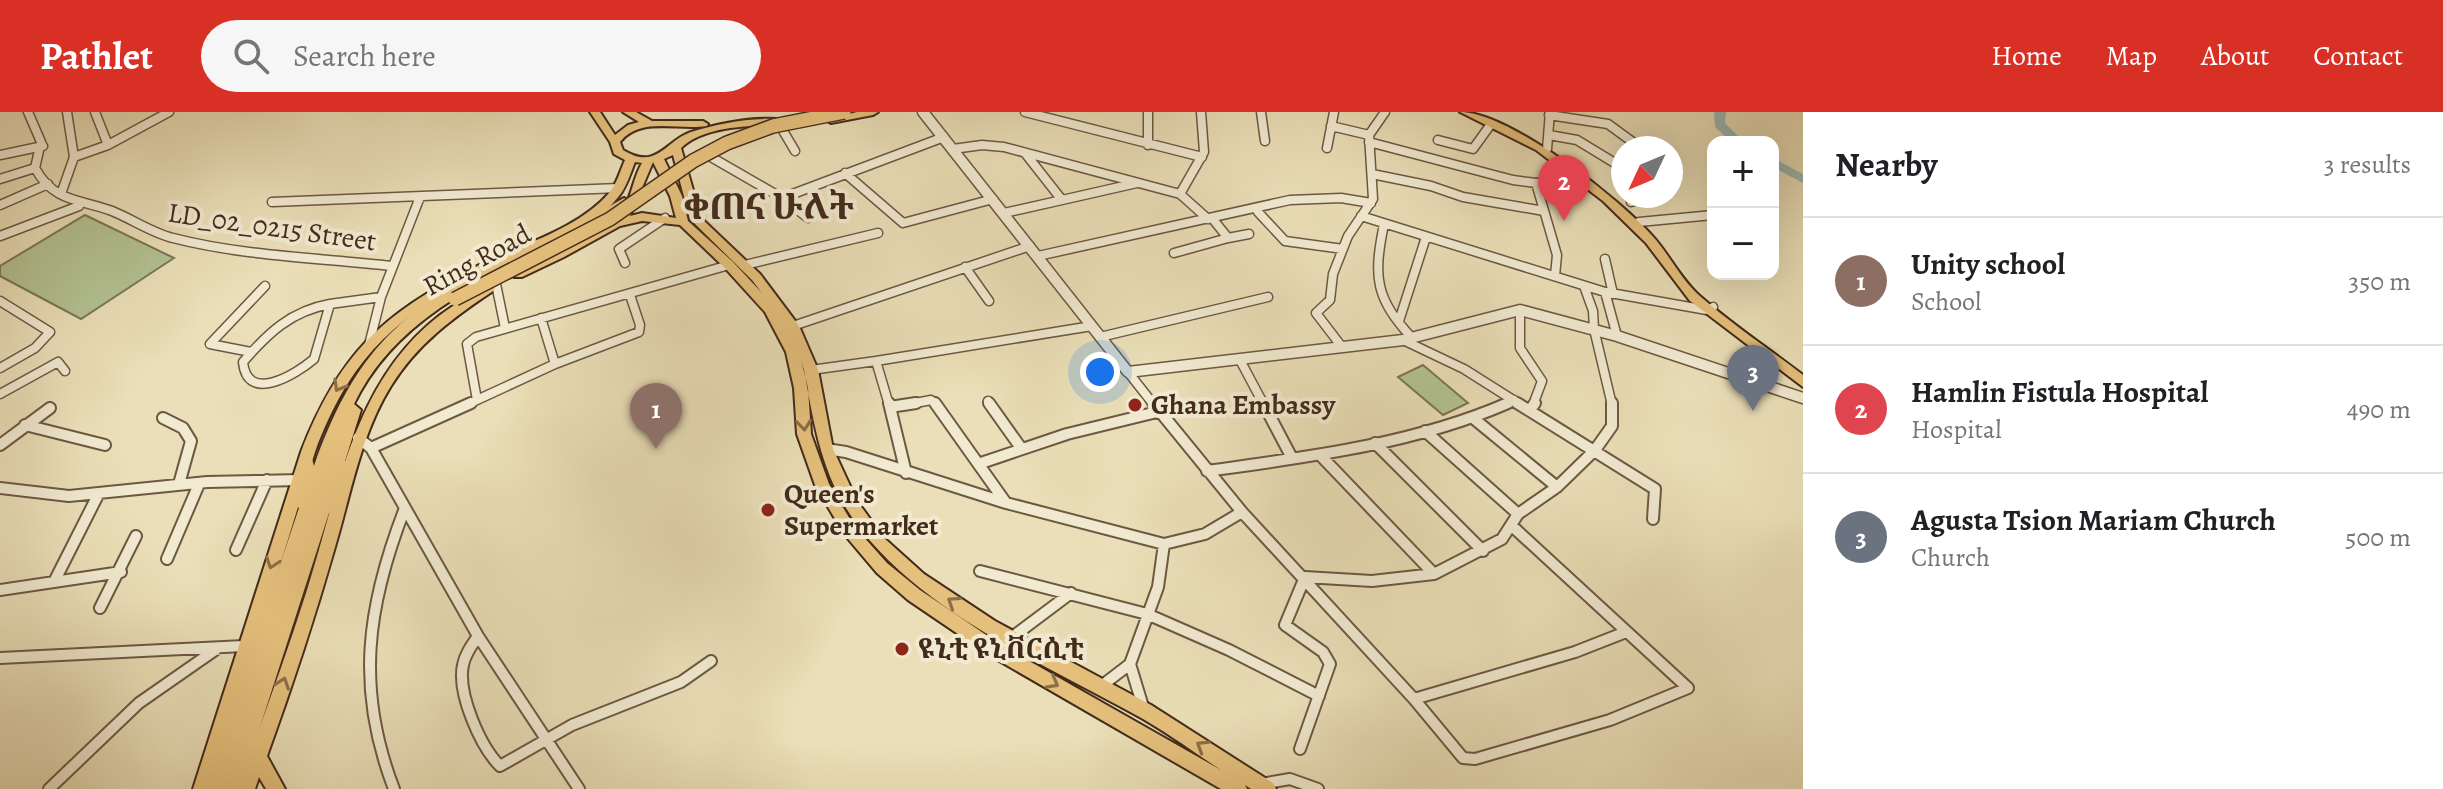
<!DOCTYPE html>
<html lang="en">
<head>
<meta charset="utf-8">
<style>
	:root { --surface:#fff; --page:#f6f6f6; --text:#202124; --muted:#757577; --line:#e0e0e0; --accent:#d93025 }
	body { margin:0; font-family:Alegreya,"Noto Serif Ethiopic",serif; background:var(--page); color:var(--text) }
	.controls { position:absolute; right:24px; top:24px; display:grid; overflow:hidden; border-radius:16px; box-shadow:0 8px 32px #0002 }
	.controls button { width:72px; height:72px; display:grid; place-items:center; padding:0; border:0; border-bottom:2px solid var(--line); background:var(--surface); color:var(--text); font:40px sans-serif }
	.compass { position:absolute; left:1611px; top:24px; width:72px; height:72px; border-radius:50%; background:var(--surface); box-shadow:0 8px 32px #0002; rotate:226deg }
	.you { position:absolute; left:1100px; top:260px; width:28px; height:28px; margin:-20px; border:6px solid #fff; border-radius:50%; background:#1a73e8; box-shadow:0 0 0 12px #1a73e833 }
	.badge { display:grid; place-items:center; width:52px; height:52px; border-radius:50%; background:var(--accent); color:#fff; font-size:26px; font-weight:700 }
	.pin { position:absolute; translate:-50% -66px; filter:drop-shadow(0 2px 4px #0008) }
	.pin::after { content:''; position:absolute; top:42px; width:28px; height:24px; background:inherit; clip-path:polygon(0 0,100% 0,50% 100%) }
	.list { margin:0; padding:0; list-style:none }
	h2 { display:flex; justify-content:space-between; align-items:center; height:104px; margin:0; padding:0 32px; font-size:34px }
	h2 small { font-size:26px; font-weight:400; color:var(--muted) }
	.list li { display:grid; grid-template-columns:52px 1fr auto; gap:24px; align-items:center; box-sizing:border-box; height:128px; padding:0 32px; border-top:2px solid var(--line) }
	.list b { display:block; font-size:30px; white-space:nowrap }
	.list p { margin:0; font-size:26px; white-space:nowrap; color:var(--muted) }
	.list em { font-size:26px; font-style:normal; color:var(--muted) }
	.icon { flex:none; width:44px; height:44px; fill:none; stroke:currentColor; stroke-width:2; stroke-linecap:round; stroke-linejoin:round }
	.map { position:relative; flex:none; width:1803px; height:677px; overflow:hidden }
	header { display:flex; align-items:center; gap:48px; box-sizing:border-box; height:112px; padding:0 40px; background:var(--accent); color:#fff }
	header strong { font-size:38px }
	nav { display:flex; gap:44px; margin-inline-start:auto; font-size:28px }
	.search { width:560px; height:72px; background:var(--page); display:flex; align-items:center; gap:20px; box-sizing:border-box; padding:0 28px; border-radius:44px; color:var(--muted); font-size:30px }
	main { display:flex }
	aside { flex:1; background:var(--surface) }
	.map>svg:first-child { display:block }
</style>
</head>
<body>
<header>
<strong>Pathlet</strong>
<div class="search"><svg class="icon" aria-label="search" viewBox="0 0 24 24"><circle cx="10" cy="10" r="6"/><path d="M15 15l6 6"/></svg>Search here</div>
<nav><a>Home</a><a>Map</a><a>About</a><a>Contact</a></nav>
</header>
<main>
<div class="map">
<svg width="1803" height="677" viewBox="0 0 1803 677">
	<rect width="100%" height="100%" fill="#eadfb8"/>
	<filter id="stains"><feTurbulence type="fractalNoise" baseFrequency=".0025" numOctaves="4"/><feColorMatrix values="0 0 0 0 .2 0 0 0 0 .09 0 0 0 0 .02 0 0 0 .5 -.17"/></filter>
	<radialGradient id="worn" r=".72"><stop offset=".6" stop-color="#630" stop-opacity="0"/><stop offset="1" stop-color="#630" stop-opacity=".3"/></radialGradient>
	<path fill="#b3c292" stroke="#7b7657" stroke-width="2" d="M85 103 174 146 81 207 0 164V154Z
		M1423 253 1468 291 1443 303 1398 265Z"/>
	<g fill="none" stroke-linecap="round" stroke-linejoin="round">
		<path fill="#9abbb6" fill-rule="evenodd" d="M1714 0H1726L1725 11 1744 30H1731L1715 15Z
			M1773 46 1803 62V71L1773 55Z"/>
		<g stroke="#6d5843" stroke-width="11">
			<path id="minor-far1" d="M28 0 41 30 35 56C54 91 81 87 112 99 132 107 152 121 173 126 243 144 320 146 392 154
				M95 0 108 33
				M1025 0 1202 45
				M1148 0V33
				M1261 0 1265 29
				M1549 3 1608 12 1634 31
				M1331 14 1369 23
				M782 17 795 39
				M1549 23 1577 28 1623 56
				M1438 28 1473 37 1491 12
				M1369 30 1513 68 1536 71 1580 66
				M1327 36 1334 0
				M953 37 982 33 1004 35 1180 82 1208 107
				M1547 37 1550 0
				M1025 41 1062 88 1137 71
				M0 43 43 34
				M74 45 108 33 169 0
				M711 45 782 86 808 106
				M845 61 903 111 993 87
				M1372 62 1431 74 1463 85 1544 99
				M0 67 35 56
				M1536 71 1557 143 1555 164
				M61 82 74 45 67 0
				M1180 82 1204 40 1201 0
				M782 86 944 25
				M272 90 619 76
				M1631 90 1652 84
				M0 93 48 72
				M1258 100 1285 129 1343 137
				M1004 101 1062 88
				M1361 104 1605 180 1707 198 1713 195
				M1639 110 1713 103
				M1384 112C1373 166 1375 186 1413 227
				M0 124 79 94
				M1228 126 1249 122
				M1174 141 1228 126 1212 106
				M1038 144 1290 88 1341 86 1371 91
				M1605 147 1613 182
				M625 151 619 137 665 106
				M745 153 878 121
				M965 155 989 189
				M496 172 505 216
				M1584 174 1593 199 1594 217 1612 293
				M1605 180 1617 224
				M0 189 50 220 35 236 0 256
				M330 192 314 247C295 263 247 292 243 250 268 221 291 199 330 192Z
				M330 192 381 185
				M1520 198V236L1542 269 1533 293
				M541 206 555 252
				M1399 209 1426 125
				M793 214 1030 134
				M1100 225 1268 185
				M1403 228 1464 257 1521 293
				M369 233 381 185 420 85
				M1342 235 1316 201 1330 188 1333 162 1348 124 1373 87 1369 23 1385 0
				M251 240 210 232 265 174
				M1240 248 1264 293
				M811 258 876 249
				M1128 260 1154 293
				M0 282 58 250 65 259
				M477 288 467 232 476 225 729 153
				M988 289 990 293
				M466 293 555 252 639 220 640 213 630 183
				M889 293 876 249 1092 214
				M905 293 931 288 937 293
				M1504 293 1514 288"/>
		</g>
		<g stroke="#6d5843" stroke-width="14">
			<path id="minor" d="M889 291 890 295
				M935 291 1006 391
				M989 291 1021 336
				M1153 291 1242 400 1414 587 1463 646 1475 647 1610 608 1688 576 1512 414
				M1263 291 1292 346
				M1517 291 1655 377 1653 407
				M1530 298 1535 291
				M163 306 183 316 191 329 179 372
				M1473 306 1557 375
				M25 313 105 333
				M1425 319 1518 402
				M358 326 371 336 478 524 579 677
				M1375 331 1483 439
				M0 333 50 296
				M371 336 471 291
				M826 337 846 340 1006 391 1164 432
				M1321 344 1434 462
				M981 351 1067 322 1161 299
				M1207 359C1309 345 1414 332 1508 291
				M906 361 890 295 916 291
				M0 376 69 384 207 370 300 368
				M236 438 267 368
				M167 447 199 372
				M980 459 1147 502 1229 538 1319 584
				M55 468 97 385
				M0 478 121 460
				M100 496 136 424
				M478 524C472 533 465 542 463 553 457 581 480 634 500 654L572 613 681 570 711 549
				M995 538 1071 481
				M0 546 244 534
				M1130 552 1144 598
				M1100 575 1130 552 1158 475 1164 432 1205 422 1242 400
				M1414 587 1575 540 1626 520
				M1300 637 1330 552 1323 540 1285 513 1305 465 1372 469 1434 462 1502 427 1518 402 1557 375 1595 338 1612 314V291
				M1261 672 1290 667 1318 677
				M49 677 139 591 218 536
				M394 677C355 576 367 494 405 396"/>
		</g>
		<g stroke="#6d5843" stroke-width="13">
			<path id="tertiary" d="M923 0 1128 260 1403 228 1520 198 1617 224 1803 286"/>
		</g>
		<g stroke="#432b1c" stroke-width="4">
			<path id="primary" d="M590 0H600L615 23 628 13 639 10 623 0H636L652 9H703L708 12 707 14C678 19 641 4 620 30L623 38C657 59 665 29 691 20 720 11 756 4 787 8V12L783 13C752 14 705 13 681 36L701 106 760 162 799 214 818 258 833 337 857 389 884 426 924 462 995 509 1151 593 1273 671 1276 677H1251L1245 673 1247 677H1221L989 543 908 488 877 461 844 422 815 373 797 322 794 276 786 240 765 200 725 156 680 113 642 109 620 114 564 145 522 165H514L512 162 514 159C542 146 606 122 623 98 632 84 633 66 642 51L635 50C630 62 627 74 619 84 590 122 523 140 481 161 394 206 350 246 315 340L211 677H193L301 340C338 244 381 203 471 157 514 135 578 118 609 81 617 72 620 59 625 48L614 42 610 30ZM673 43 690 107 752 168 762 181 733 150 688 109 682 84 664 47ZM653 50 670 84 676 106 642 101 630 104ZM801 248 804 258C813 306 820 354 846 396 905 492 1038 549 1134 602 1164 618 1192 639 1221 658L1001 533 920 478 887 451 854 414 829 372 811 322 808 276Z
				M857 0H878L873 3 831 11 826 8Z
				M1460 0C1510 0 1623 89 1656 128 1671 146 1683 170 1701 185 1733 213 1769 237 1803 263V275L1690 189 1646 131 1603 89 1536 38Z
				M489 172 493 173 495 176 493 179C454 205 417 232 391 274 361 322 351 381 335 435 315 505 292 575 267 644L285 677H266L259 665 255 677H237C261 612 285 547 306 481 339 378 355 258 453 194 464 187 476 177 489 172Z"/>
		</g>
		<g stroke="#432b1c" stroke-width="4">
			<path id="trunk" d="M624 86 630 90 629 93 588 118H578V112Z
				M562 121 567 122V128C485 167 395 206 354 292L361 298 345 349H355L357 354 336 400 329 401 240 677H205L299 396 292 390 300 347H312L314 354C351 249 395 200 495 152 517 141 539 128 562 121Z"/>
		</g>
		<use href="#minor-far1" stroke="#f1ead1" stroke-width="8"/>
		<use href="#minor" stroke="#f1ead1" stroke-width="10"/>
		<use href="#tertiary" stroke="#f1ead1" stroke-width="10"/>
		<use href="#primary" fill="#e5c07c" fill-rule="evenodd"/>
		<use href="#trunk" fill="#e5c07c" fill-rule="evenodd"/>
		<g stroke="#432b1c" stroke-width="16" stroke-linecap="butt">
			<path id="trunk-bridge" d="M455 187 610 107 693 49 727 31 773 14 844 0"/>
		</g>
		<use href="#trunk-bridge" stroke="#e5c07c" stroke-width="13"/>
	</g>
	<defs><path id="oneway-chevron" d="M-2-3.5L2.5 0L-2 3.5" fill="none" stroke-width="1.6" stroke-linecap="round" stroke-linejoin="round" transform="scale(2)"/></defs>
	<g stroke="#8c6e47">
		<use href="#oneway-chevron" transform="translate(339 274) rotate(120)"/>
		<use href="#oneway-chevron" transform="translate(804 313) rotate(84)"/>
		<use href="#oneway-chevron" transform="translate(272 451) rotate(109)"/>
		<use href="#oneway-chevron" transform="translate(953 490) rotate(-147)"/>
		<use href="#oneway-chevron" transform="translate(283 571) rotate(-71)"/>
		<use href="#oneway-chevron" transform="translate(1053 571) rotate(29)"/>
		<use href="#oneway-chevron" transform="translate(1202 634) rotate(-148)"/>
	</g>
	<g fill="#8f2418" stroke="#f1ead1" stroke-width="3">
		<circle cx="1135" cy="293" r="8"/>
		<circle cx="768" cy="398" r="8"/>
		<circle cx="902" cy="537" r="8"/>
	</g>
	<g text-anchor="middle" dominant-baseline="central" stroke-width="8" stroke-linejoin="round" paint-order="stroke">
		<g font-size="28" fill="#432b1c" stroke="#f1ead1">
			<text transform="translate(272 115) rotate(8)">LD_02_0215 Street</text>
			<text transform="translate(477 148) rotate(-29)">Ring Road</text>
		</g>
		<g font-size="28" font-weight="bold" fill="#432b1c" stroke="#f1ead1" text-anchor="start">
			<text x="1151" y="293">Ghana Embassy</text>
			<text x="784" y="382">Queen's<tspan x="784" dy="32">Supermarket</tspan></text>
			<text x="918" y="537">ዩኒቲ ዩኒቨርሲቲ</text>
		</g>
		<g font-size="36" font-weight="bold" fill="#432b1c" stroke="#f1ead1">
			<text x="769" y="94">ቀጠና ሁለት</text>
		</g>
	</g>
	<rect width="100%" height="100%" filter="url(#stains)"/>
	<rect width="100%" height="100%" fill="url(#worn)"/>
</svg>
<div class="controls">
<button>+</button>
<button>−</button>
</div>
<svg class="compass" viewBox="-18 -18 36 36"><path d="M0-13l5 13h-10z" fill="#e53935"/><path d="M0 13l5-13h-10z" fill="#757577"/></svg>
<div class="you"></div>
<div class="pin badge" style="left:656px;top:337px;background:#8d6e63">1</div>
<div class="pin badge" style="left:1564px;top:109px;background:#e0444e">2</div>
<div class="pin badge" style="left:1753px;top:299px;background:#6b7280">3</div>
</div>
<aside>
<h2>Nearby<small>3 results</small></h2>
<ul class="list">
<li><span class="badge" style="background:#8d6e63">1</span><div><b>Unity school</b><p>School</p></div><em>350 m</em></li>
<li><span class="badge" style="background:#e0444e">2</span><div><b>Hamlin Fistula Hospital</b><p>Hospital</p></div><em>490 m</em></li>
<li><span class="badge" style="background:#6b7280">3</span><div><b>Agusta Tsion Mariam Church</b><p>Church</p></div><em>500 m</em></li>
</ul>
</aside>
</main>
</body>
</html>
